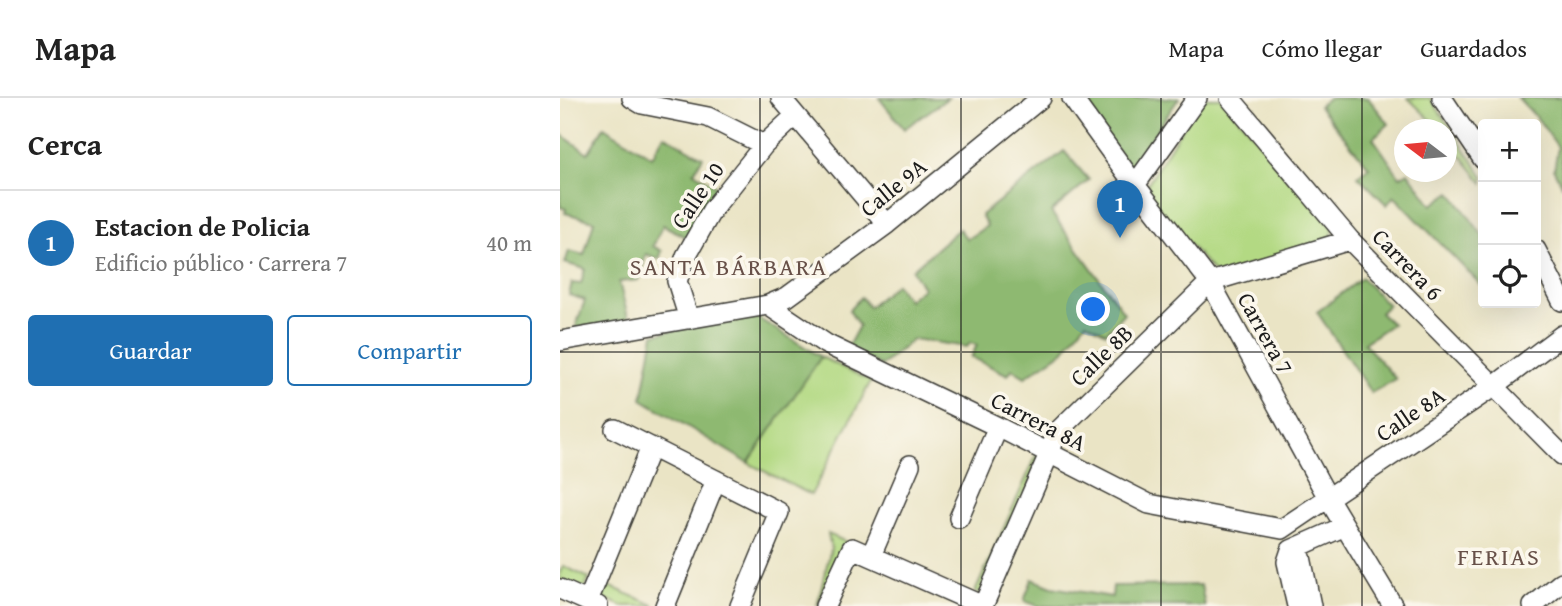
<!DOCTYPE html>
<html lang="es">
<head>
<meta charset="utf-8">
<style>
	:root { --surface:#fff; --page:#f6f6f6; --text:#222; --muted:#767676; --line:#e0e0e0; --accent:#1f6fb2 }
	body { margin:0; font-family:"Gentium Book Plus",serif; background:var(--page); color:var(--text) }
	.controls { position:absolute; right:21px; top:21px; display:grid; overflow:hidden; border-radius:7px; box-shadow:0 7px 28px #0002 }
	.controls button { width:63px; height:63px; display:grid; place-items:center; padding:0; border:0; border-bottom:2px solid var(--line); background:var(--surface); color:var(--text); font:35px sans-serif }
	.compass { position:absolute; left:834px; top:21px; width:63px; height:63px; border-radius:50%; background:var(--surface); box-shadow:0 7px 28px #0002; rotate:286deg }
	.you { position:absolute; left:534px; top:212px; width:24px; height:24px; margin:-18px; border:5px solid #fff; border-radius:50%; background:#1a73e8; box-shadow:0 0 0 10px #1a73e833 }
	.badge { display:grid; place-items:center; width:46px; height:46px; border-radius:50%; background:var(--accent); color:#fff; font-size:23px; font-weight:700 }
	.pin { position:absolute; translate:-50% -58px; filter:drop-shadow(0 2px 4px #0008) }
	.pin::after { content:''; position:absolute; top:37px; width:24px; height:21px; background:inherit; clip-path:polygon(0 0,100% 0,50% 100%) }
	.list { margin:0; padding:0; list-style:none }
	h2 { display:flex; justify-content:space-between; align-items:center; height:91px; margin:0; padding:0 28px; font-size:30px }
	h2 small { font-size:23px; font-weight:400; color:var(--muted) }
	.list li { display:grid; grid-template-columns:46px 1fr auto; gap:21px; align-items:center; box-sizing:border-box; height:105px; padding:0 28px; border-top:2px solid var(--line) }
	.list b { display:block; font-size:26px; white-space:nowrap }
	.list p { margin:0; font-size:23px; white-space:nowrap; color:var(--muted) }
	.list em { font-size:23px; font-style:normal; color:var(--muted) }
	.actions { display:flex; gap:14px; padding:21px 28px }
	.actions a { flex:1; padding:16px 0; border:2px solid var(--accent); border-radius:7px; text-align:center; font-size:24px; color:var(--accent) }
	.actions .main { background:var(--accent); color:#fff }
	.icon { flex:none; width:38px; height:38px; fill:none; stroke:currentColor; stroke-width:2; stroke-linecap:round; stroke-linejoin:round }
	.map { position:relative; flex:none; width:1002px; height:508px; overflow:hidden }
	header { display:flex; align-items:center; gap:42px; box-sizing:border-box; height:98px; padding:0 35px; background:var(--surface); border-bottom:2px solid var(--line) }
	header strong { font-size:33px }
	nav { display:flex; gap:38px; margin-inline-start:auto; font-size:24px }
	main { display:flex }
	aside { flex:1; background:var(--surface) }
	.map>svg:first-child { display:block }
</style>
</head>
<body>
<header>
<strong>Mapa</strong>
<nav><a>Mapa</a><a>Cómo llegar</a><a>Guardados</a></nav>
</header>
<main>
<aside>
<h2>Cerca<small></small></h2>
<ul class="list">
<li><span class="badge">1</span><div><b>Estacion de Policia</b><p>Edificio público · Carrera 7</p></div><em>40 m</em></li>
</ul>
<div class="actions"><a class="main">Guardar</a><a>Compartir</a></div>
</aside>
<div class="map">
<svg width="1002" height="508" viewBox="0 0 1002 508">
	<rect width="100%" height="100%" fill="#fbf7ec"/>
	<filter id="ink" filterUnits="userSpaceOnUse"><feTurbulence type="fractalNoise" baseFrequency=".0143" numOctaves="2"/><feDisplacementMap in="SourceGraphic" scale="14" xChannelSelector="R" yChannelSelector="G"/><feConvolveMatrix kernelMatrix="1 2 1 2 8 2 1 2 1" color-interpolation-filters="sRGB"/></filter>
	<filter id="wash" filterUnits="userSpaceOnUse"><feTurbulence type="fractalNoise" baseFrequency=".00686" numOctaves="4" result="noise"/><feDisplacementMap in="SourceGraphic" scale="28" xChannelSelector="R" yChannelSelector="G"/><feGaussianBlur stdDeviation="1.57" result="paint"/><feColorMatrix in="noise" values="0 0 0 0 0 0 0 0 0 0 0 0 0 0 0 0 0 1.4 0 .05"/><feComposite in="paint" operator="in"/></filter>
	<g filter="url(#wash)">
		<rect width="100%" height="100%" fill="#eae4c5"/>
		<path fill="#b3d983" stroke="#687a50" stroke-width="2" d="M641 0H661L774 129 770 143 657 178 583 93Z
			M848 0H870L923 78V85L887 40 886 32 880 31Z
			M261 259 311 283 251 397 188 365Z
			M476 358 481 360 420 496 415 494Z
			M268 436 291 446 257 508 271 450Z
			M3 468 29 480 24 492 0 481V474Z
			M44 486 94 507V508H62L39 498Z"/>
		<path fill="#8eb971" stroke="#556a46" stroke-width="2" d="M319 0H388L344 31Z
			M514 0H619L571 70Z
			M768 0H808L829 26 813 40 840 79 848 74 872 107 891 94 923 138V189L834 98 827 107 798 78 809 69 759 8Z
			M958 0H1002V88L994 72 998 49 977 20Z
			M44 29 92 59 104 37 143 59 134 74 159 90 127 140 103 127 93 148 102 153 99 161 86 156 79 182 59 184 69 223 15 231 25 202 9 197 12 185 21 186 25 171 5 165 9 153 24 157 34 123 5 115 6 111 0 109V36L28 55Z
			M504 53 529 82 491 114 564 215 546 235 526 224 502 254 465 279 452 271 448 277 411 259 417 247 410 245 407 249 353 241 321 268 287 250 299 228 289 212 301 199 309 209 336 186 348 202 363 190 352 172 399 131 407 141 427 128 421 117Z
			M802 180 828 207 820 215 832 226 804 245 836 281 811 295 757 214Z
			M193 217 261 259 188 365 82 301 94 236Z
			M472 481 492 489 552 499 553 488 641 487 645 508H478L464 503Z"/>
	</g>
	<g filter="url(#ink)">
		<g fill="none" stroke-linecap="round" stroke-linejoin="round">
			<g stroke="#3b3a35" stroke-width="22">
				<path id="minor" d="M72 0 82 6 148 19 204 47
					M221 0 327 126
					M512 0 575 87 650 184 768 400 833 508
					M670 0 790 142 1002 357
					M882 0 923 61
					M575 87 637 0
					M976 152 1002 203
					M208 207 266 246 438 329 589 406 722 431
					M129 221 117 183 126 158 152 112 204 47 235 18
					M0 243 208 207 227 199 327 126 481 0
					M55 331 219 414 180 508
					M399 420 438 329
					M722 431 933 289 1002 237
					M731 452 741 459 751 508
					M731 452 785 428
					M731 452 727 464 737 508
					M311 458 350 367
					M0 491 38 508
					M28 503 91 349
					M105 508 156 382
					M265 508 292 450 423 508
					M423 508 489 356 497 334 650 184 790 142
					M973 508 1002 484"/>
			</g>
			<use href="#minor" stroke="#fff" stroke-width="19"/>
		</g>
	</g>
	<path fill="none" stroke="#1c1c1c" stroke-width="2" stroke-opacity="0.55" d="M200 0V508M401 0V508M601 0V508M802 0V508M0 254H1002"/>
	<g text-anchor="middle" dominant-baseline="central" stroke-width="7" stroke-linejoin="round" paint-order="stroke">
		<g font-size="23" fill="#1c1c1c" stroke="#fbf7ec">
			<text transform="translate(333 89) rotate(-39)">Calle 9A</text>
			<text transform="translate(137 97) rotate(-56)">Calle 10</text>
			<text transform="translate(848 166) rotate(46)">Carrera 6</text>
			<text transform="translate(706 235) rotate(61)">Carrera 7</text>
			<text transform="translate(541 257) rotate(-44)">Calle 8B</text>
			<text transform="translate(850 316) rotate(-34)">Calle 8A</text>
			<text transform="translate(479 323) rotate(27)">Carrera 8A</text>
		</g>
		<g font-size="24" letter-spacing="2" fill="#675048" stroke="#fbf7ec">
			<text x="169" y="168">SANTA BÁRBARA</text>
			<text x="939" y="458">FERIAS</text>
		</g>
	</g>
</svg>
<div class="controls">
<button>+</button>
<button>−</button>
<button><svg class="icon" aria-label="locate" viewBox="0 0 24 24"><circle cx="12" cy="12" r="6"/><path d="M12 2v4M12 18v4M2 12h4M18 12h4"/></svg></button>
</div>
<svg class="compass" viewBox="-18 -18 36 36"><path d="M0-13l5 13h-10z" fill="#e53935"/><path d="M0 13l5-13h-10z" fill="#767676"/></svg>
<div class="you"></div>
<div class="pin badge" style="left:560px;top:140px">1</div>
</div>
</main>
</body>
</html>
